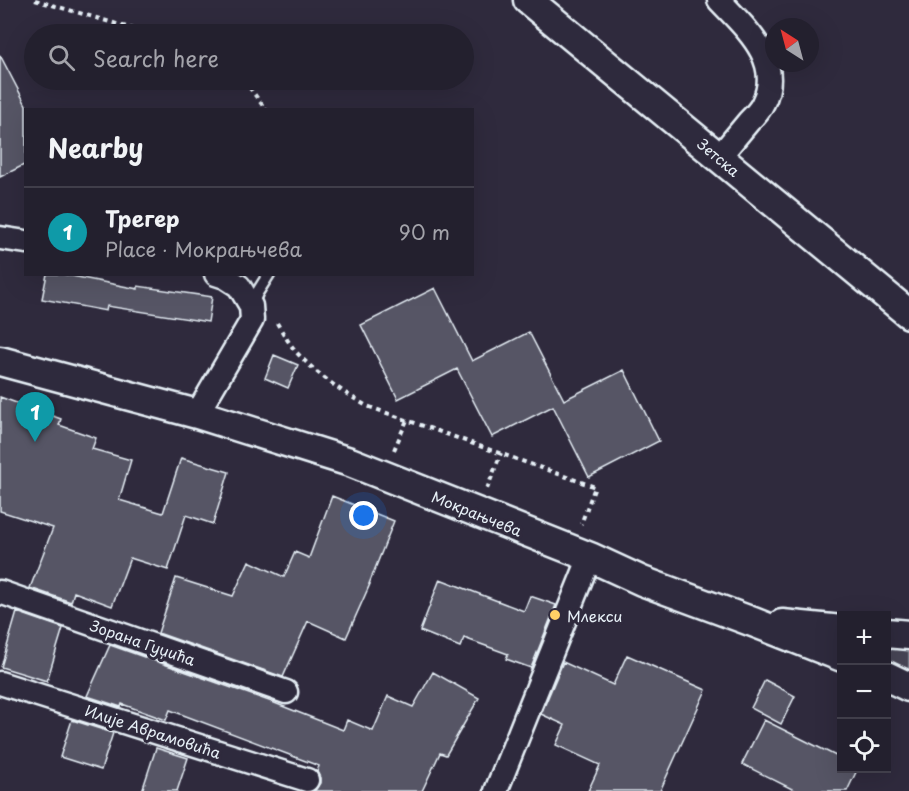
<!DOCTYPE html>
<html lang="en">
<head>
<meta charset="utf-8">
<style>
	:root { --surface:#23202e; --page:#2f2d3a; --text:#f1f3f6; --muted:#a3a3aa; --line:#403e4a; --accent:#2563eb }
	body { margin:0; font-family:"Playpen Sans",sans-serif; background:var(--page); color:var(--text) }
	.controls { position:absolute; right:18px; bottom:18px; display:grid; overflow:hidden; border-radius:0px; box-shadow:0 6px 24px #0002 }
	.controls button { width:54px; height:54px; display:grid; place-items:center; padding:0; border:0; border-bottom:2px solid var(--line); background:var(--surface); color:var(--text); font:30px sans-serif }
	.compass { position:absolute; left:765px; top:18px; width:54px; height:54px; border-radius:50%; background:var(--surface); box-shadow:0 6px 24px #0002; rotate:324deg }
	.you { position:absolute; left:364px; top:516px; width:21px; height:21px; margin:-15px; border:4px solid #fff; border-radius:50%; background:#1a73e8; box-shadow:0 0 0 9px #1a73e833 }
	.badge { display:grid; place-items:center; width:39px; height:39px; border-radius:50%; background:var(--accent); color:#fff; font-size:20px; font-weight:700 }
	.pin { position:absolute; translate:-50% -50px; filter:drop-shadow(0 2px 3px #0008) }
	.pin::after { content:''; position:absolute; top:32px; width:21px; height:18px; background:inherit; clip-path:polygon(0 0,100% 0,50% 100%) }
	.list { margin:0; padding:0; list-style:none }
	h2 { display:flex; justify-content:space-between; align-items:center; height:78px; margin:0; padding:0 24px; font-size:26px }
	h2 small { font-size:20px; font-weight:400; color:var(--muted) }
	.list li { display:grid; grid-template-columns:39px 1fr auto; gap:18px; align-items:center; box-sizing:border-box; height:90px; padding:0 24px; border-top:2px solid var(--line) }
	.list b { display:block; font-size:22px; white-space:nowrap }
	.list p { margin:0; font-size:20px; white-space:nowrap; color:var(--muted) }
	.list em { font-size:20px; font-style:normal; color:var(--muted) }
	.icon { flex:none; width:33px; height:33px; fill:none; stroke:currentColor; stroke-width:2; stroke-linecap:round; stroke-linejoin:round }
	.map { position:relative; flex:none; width:909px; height:791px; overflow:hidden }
	.search { position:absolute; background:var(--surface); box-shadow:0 6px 24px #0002; left:24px; top:24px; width:450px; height:66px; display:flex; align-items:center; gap:15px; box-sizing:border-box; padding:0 21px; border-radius:33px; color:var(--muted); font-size:22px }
	.panel { position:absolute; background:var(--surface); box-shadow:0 6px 24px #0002; left:24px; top:108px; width:450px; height:168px; border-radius:0px }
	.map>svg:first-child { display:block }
</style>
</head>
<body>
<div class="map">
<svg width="909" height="791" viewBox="0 0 909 791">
	<rect width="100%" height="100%" fill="#2f2a3d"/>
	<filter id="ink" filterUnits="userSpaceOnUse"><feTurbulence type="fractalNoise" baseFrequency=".0167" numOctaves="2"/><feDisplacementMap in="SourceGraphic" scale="12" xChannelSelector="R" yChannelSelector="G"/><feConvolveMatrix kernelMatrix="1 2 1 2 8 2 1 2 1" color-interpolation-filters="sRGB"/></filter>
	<g filter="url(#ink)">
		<path fill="#464455" stroke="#979aa6" stroke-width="1.5" d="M886 648H909V669L887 660Z"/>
		<path fill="#575565" stroke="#e8f1f8" stroke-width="1.5" d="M0 55 26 105V164L0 177Z
			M47 274H62L138 289V286L212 297 208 322 107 306 106 311 42 299Z
			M435 288 472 361 529 332 564 400 624 370 659 441 589 477 553 406 492 437 457 369 398 399 361 325Z
			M274 355 298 365 288 388 265 378Z
			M0 397 61 419 59 425 96 438 92 449 131 460 119 500 163 513 181 458 229 472 213 524 186 515 168 570 130 558 112 606 74 592 71 602 30 588 53 528 0 511Z
			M332 496 394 521 369 584H370L346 638 308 621 283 677 158 633 176 578 233 596 249 561 284 577 295 552 309 558Z
			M440 579 524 611 530 596 556 605 531 668 506 659 508 654 464 638 460 647 420 631Z
			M17 612 63 628 47 681 1 667Z
			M110 645 272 702 343 730 347 720 373 731 388 696 413 707 433 672 479 698 446 755 440 753 422 791H314L320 783V778L317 772 319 766 170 710 166 720 122 704 121 707 87 696Z
			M627 655 706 690 660 791H588L600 765 556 745 565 725 541 714 563 662 613 685Z
			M765 680 795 696 781 724 751 708Z
			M72 720 113 733 101 770 60 757Z
			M764 720 842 759V768H858L847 791H796L742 764Z
			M156 748 188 758 177 791H142Z"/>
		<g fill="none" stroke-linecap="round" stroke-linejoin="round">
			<g stroke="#e8f1f8" stroke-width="15">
				<path id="service" d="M252 305 257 293 269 274"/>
			</g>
			<g stroke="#e8f1f8" stroke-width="27">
				<path id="minor" d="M719 157C729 145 739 133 749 121 754 116 760 110 763 103 784 61 745 28 719 0
					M0 238 26 242
					M197 414 252 320 251 306 239 286 225 277 216 274
					M0 592 286 692
					M0 683 307 780
					M496 791 590 557"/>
			</g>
			<g stroke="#e8f1f8" stroke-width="33">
				<path id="tertiary" d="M528 0 909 314
					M0 361 197 414 350 462 590 557 642 581 753 622 842 657
					M782 624 842 630
					M886 633 909 635
					M886 676 909 687"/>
			</g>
			<path stroke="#e8f1f8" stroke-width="4" stroke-dasharray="4.5 4.5" stroke-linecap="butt" d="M35 0 151 34
				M244 80 266 110
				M277 323C283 333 290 345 298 354 318 375 342 392 367 406L595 487 581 524
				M394 450 407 420
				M487 489 501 453"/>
			<use href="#service" stroke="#2f2a3d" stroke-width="10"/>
			<use href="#minor" stroke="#2f2a3d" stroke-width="22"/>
			<use href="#tertiary" stroke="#2f2a3d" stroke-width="28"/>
		</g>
	</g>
	<circle fill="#ffd166" stroke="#2f2a3d" stroke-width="2" cx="555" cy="615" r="6"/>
	<g text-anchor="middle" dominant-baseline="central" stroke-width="6" stroke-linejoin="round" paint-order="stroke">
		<g font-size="15" fill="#e8f1f8" stroke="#2f2a3d">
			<text transform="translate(719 157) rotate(40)">Зетска</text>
			<text transform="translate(477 513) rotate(22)">Мокрањчева</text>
			<text transform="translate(143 642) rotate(19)">Зорана Гуџића</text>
			<text transform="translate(153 731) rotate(18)">Илије Аврамовића</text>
		</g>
		<g font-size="15" fill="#e8f1f8" stroke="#2f2a3d" text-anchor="start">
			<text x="567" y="615">Млекси</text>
		</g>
	</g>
</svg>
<div class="controls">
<button>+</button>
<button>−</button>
<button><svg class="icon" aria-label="locate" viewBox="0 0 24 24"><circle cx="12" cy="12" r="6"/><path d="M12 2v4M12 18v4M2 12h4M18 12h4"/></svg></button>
</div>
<svg class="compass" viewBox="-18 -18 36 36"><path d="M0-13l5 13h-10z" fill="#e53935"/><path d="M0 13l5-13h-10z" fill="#a3a3aa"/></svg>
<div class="you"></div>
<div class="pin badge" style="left:35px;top:442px;background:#0f9aa8">1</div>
<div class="search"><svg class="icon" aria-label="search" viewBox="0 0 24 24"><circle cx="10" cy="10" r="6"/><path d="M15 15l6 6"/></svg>Search here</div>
<section class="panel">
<h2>Nearby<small></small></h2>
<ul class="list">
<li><span class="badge" style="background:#0f9aa8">1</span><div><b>Трегер</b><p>Place · Мокрањчева</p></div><em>90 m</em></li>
</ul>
</section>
</div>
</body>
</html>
